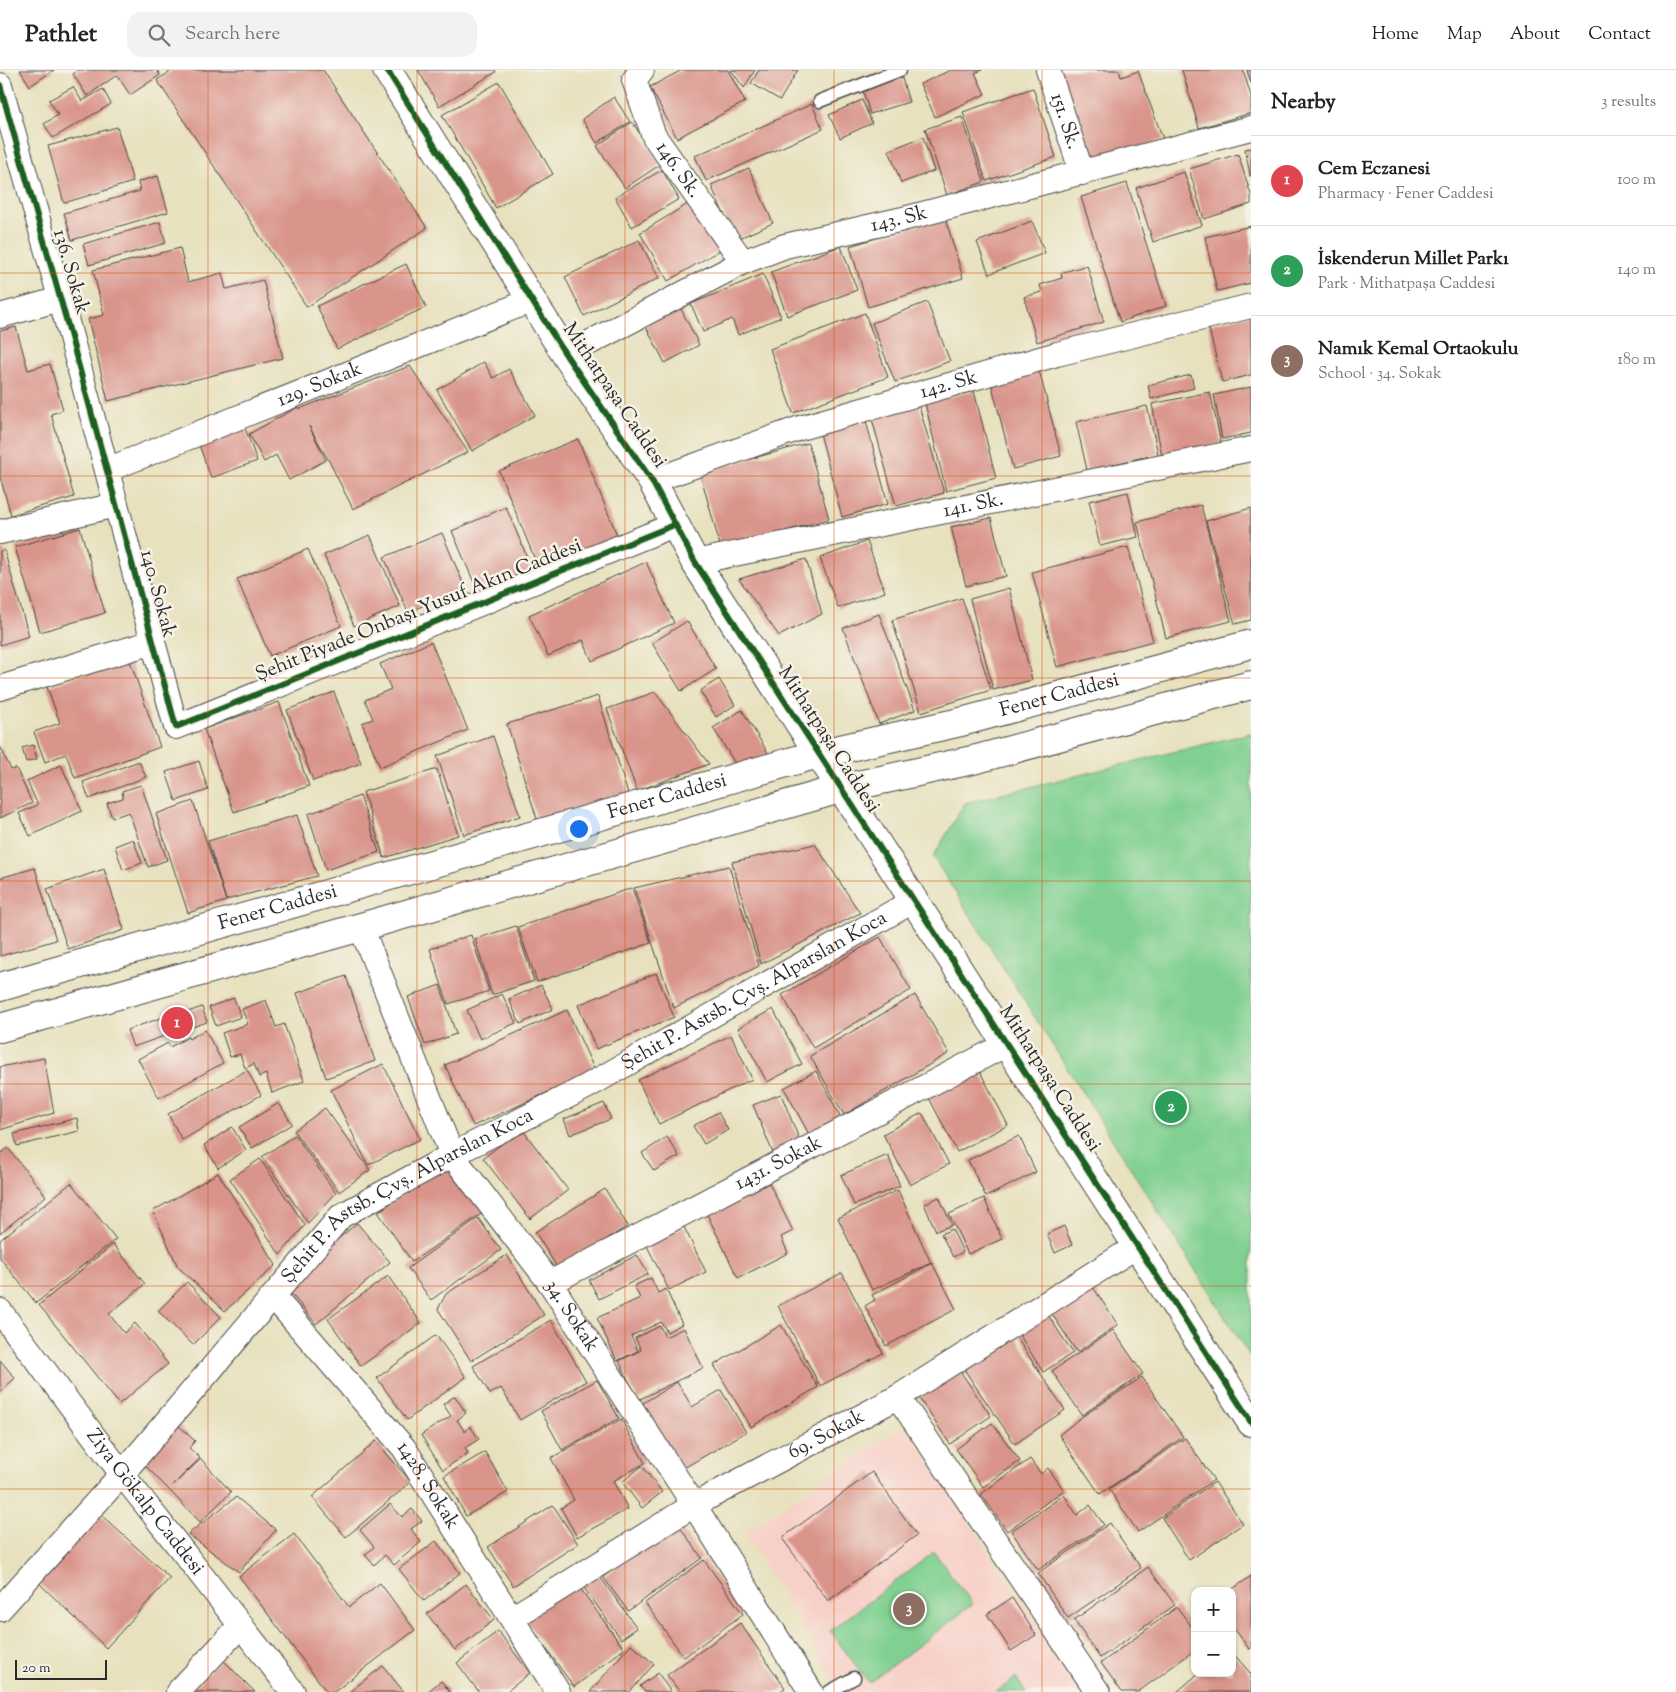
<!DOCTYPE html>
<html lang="en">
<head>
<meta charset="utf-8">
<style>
	:root { --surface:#fff; --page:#f2f2f2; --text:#222; --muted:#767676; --line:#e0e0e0; --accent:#d1495b }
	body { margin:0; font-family:"Sorts Mill Goudy",serif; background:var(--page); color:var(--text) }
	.controls { position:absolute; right:15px; bottom:15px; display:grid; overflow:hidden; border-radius:10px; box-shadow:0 1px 4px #0004 }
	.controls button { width:45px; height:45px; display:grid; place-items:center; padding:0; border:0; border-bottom:1px solid var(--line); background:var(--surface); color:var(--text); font:25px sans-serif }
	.scale { position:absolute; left:15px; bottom:12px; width:92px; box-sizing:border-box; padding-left:5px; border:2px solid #2b2b2b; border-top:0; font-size:14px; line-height:18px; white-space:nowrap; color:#2b2b2b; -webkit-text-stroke:4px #f7f3e8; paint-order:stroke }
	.you { position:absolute; left:578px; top:758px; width:18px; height:18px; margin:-12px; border:4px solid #fff; border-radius:50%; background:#1a73e8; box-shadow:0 0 0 8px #1a73e833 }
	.badge { display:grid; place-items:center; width:32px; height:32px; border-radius:50%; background:var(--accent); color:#fff; font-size:16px; font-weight:700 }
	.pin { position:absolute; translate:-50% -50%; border:2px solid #fff; box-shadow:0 1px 5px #0006 }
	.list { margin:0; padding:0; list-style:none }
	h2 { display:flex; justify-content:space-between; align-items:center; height:65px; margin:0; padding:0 20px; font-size:21px }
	h2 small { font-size:16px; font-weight:400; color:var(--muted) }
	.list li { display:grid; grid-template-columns:32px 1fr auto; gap:15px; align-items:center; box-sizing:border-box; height:90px; padding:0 20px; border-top:1px solid var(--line) }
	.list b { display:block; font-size:19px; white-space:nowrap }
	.list p { margin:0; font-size:16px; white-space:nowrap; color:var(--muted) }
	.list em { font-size:16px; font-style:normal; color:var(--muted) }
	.icon { flex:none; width:28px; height:28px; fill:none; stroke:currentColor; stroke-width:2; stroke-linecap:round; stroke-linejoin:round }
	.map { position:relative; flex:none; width:1251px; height:1622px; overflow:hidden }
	header { display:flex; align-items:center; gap:30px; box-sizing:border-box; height:70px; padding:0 25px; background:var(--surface); border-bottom:1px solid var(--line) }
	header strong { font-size:24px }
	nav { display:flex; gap:28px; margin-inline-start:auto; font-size:18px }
	.search { width:350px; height:45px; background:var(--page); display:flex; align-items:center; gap:12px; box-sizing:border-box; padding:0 18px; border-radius:15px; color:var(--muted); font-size:19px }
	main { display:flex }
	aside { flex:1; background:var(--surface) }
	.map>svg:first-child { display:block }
</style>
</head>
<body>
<header>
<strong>Pathlet</strong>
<div class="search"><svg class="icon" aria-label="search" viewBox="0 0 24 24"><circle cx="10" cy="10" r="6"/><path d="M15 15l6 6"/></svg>Search here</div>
<nav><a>Home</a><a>Map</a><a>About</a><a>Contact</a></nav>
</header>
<main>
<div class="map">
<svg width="1251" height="1622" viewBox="0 0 1251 1622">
	<rect width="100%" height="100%" fill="#f7f3e8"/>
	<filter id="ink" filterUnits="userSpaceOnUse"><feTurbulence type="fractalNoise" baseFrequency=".02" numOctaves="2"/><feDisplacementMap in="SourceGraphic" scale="10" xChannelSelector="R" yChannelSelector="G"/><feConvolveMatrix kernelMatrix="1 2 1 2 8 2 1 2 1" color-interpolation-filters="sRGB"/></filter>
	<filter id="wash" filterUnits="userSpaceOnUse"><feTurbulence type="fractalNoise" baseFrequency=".0096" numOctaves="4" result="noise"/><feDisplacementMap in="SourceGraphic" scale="20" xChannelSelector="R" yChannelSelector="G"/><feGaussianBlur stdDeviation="1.12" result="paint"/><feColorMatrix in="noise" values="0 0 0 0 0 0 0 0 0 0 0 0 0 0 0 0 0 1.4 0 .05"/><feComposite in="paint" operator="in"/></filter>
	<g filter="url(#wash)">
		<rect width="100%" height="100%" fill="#e7e1be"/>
		<path fill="#f7d1c9" d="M905 1356 1081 1622H841L745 1462Z"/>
		<path fill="#80d091" stroke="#567e5e" d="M1251 663V1288L933 787 965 733Z
			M934 1482 973 1534 869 1613 830 1561Z
			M1016 1608 1026 1622H996Z"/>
		<g id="blocks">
			<path fill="#d9948b" d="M20 0H54L30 16Z
				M78 0H157L160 5 130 25 117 5 87 26 73 4Z
				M173 0H323L427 158 307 237 157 10Z
				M418 0H495L496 2 439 36Z
				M682 0H728L745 32 677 68 650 17Z
				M731 0H755L744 18Z
				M759 0H798L780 30 751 13Z
				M951 0H982L975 3 985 24 935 47 920 14Z
				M1055 0H1119L1121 7 1138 1 1163 69 1090 96Z
				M1182 0H1243L1251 26V43L1199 58Z
				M1247 0H1251V13Z
				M901 5 909 32 870 44 862 17Z
				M499 12 553 104 496 138 442 45Z
				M73 17 82 31 103 19 111 34 53 68 44 54 58 45 49 30Z
				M1033 18 1056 87 986 111 963 42Z
				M614 27 630 52 597 73 582 49Z
				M862 30 872 53 840 68 829 45Z
				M812 34 823 59 706 111 695 86Z
				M962 47 984 112 947 125 925 59Z
				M632 52 661 94 625 118 597 76Z
				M117 57 133 112 64 133 48 76Z
				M923 67 934 101 901 113 889 80Z
				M1251 78V106H1250L1245 79Z
				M1238 84 1251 125V134L1204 149 1189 99Z
				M749 98 773 153 735 170 711 115Z
				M662 100 679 129 632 157 615 127Z
				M1184 102 1202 155 1153 172 1136 118Z
				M158 106 168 142 72 170 64 143 140 121 138 112Z
				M1127 113 1166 236 1120 252 1081 127Z
				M691 132 720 180 668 211 640 163Z
				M945 147 963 208 868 237 850 176Z
				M1032 151 1045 183 989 204 977 172Z
				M160 152 166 173 89 195 83 174Z
				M1251 156V213L1217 221 1205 167Z
				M639 170 659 208 584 246 565 207Z
				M841 176 857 220 787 246 771 202Z
				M180 178 188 212 222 203 226 219 263 210 283 288 108 331 88 249 104 245 93 200Z
				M406 194 426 237 337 279 317 236Z
				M1087 195 1104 252 1037 272 1024 227 1042 222 1040 215 1062 208 1061 203Z
				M763 204 781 247 738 265 732 249 703 262 691 234Z
				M927 232 950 291 895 312 872 253Z
				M680 237 699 275 665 293 645 255Z
				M865 243 888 307 793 343 770 279Z
				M1251 244V305L1222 312 1208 255Z
				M16 257 28 300 50 294 63 340 51 344 74 427 11 445 0 407V261Z
				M484 292 493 308 509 299 535 345 472 381 437 320Z
				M410 296 468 382 353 439 329 391 309 356 326 390 289 410 276 385 264 392 249 364 298 337 299 339Z
				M1039 300 1061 386 1013 399 991 312Z
				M1191 305 1194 318 1151 329 1148 315Z
				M1251 317V363L1222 369 1214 325Z
				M974 321 996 408 946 421 925 333Z
				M1210 322 1221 373 1162 386 1152 334Z
				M919 336 944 423 896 436 872 349Z
				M1147 336 1158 384 1087 400 1076 352Z
				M866 351 888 434 842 447 820 363Z
				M244 355 257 391 211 408 198 372Z
				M578 369 619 470 540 502 499 401Z
				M808 373 829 449 721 479 700 403Z
				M1128 422 1138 467 1100 476 1089 431Z
				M1201 435 1231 551 1166 568 1137 452Z
				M506 437 535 506 481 529 452 461Z
				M1251 438V550L1235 554 1206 451Z
				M991 448 1006 506 966 516 951 457Z
				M80 458 105 543 40 562 15 477Z
				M442 463 465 518 408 542 384 487Z
				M370 465 400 536 354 556 324 485Z
				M867 471 885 522 838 538 820 488Z
				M1128 477 1153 571 1057 597 1032 502Z
				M308 479 341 556 270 586 237 509Z
				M4 480 29 566 0 575V481Z
				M806 489 822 544 779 566 739 509Z
				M646 492 674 553 592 591 583 570 548 586 529 545Z
				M1009 518 1032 610 993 620 970 529Z
				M962 528 991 620 921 642 892 550Z
				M879 544 915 640 879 654 843 558Z
				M687 551 716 599 681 621 652 573Z
				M431 572 468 660 380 697 362 653 373 649 365 630 391 619 380 594Z
				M129 588 160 677 75 708 66 684 45 692 34 662 60 653 47 617Z
				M719 609 735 635 716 647 700 621Z
				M334 622 361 693 313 711 287 640Z
				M655 622 709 694 637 721 607 639Z
				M598 626 628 724 538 752 507 654Z
				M279 632 309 716 234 742 204 659Z
				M742 640 768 683 740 701 713 658Z
				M493 666 520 746 464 765 437 686Z
				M33 675 37 689 26 692 22 678Z
				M0 676 11 700 16 698 32 733 0 748Z
				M139 691 146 707 89 729 83 712Z
				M199 691 208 720 176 731 166 702Z
				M61 695 82 741 30 766 19 743 38 735 27 711Z
				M437 699 458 765 384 788 363 722Z
				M141 715 167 790 148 797 129 742 112 748 107 733 123 728 122 721Z
				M360 726 379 782 326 800 308 744Z
				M193 731 226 831 188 843 156 744Z
				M297 745 317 806 226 830 208 771Z
				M133 769 142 793 123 800 115 776Z
				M815 774 860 843 761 894 732 792Z
				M729 796 759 896 674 938 634 818Z
				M35 798 56 870 0 886V808Z
				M104 799 124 860 68 879 47 819Z
				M632 818 651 873 537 912 518 857Z
				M516 856 534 911 492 925 475 869Z
				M471 865 489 921 448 934 430 879Z
				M880 867 911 920 813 978 782 925Z
				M656 903 674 947 596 979 578 935Z
				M346 906 375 991 326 1008 297 923Z
				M440 915 456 964 425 975 408 927Z
				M541 915 553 939 520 954 509 929Z
				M502 924 516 953 480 969 467 940Z
				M915 925 949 983 844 1045 810 986Z
				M234 928 241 947 216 956 209 937Z
				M266 930 276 957 284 954 304 1011 272 1023 266 1004 259 1007 254 994 245 998 240 984 230 987 222 963 248 954 242 939Z
				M202 937 207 952 171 964 166 950Z
				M773 939 802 994 767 1012 738 958Z
				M567 940 595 1001 473 1056 445 995Z
				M161 948 167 965 133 977 127 960Z
				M205 960 223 993 159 1028 138 989 168 973 170 977 188 967 189 969Z
				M731 965 752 1009 659 1054 638 1010Z
				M44 988 54 1043 0 1060V997Z
				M383 994 420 1069 368 1095 331 1020Z
				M978 998 1008 1055 957 1082 927 1024Z
				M247 1000 261 1025 182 1070 168 1044Z
				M816 1001 843 1051 811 1068 784 1018Z
				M781 1024 800 1071 773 1083 753 1035Z
				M279 1033 292 1054 252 1078 239 1057Z
				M604 1033 611 1049 570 1065 564 1049Z
				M325 1038 370 1100 339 1122 294 1061Z
				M718 1042 728 1060 704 1074 693 1056Z
				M922 1043 949 1094 910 1115 883 1064Z
				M77 1048 79 1061 17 1076 14 1064Z
				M232 1057 246 1080 218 1098 204 1075Z
				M522 1059 568 1120 530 1149 483 1088Z
				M295 1065 336 1123 308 1153 262 1087Z
				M1019 1066 1036 1102 986 1127 968 1090Z
				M667 1067 679 1086 654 1101 642 1083Z
				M8 1078 46 1126 0 1163V1084Z
				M888 1085 900 1116 854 1135 841 1105Z
				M260 1089 305 1155 280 1185 230 1109Z
				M450 1092 484 1142 412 1192 378 1142Z
				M218 1103 276 1195 225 1241 178 1197 153 1141Z
				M71 1113 116 1169 36 1233 0 1188V1170Z
				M769 1113 793 1161 781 1167 788 1183 738 1208 707 1144Z
				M605 1119 628 1156 558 1199 535 1162Z
				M898 1120 931 1193 872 1220 838 1148Z
				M939 1127 952 1155 936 1161 924 1134Z
				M984 1128 1002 1169 968 1184 949 1144Z
				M478 1148 501 1180 431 1230 408 1198Z
				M357 1153 390 1192 316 1254 284 1215Z
				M1064 1156 1072 1175 1055 1183 1047 1164Z
				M684 1157 706 1202 669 1220 647 1176Z
				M952 1159 963 1182 953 1187 941 1164Z
				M113 1174 145 1214 109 1244 124 1263 135 1253 168 1294 119 1334 39 1235Z
				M507 1185 544 1245 471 1291 438 1239 446 1224Z
				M637 1185 648 1204 599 1229 589 1210Z
				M932 1193 956 1239 886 1276 865 1236 875 1230 872 1225Z
				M842 1203 883 1283 820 1316 778 1236Z
				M388 1206 421 1253 361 1296 328 1249Z
				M651 1208 658 1223 666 1219 682 1254 667 1262 661 1252 631 1266 638 1281 617 1291 597 1248 640 1228 634 1216Z
				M187 1212 221 1247 193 1275 158 1241Z
				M1091 1214 1118 1255 1077 1282 1050 1241Z
				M1046 1242 1073 1283 1043 1302 1017 1261Z
				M551 1250 586 1311 520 1350 501 1318 490 1324 473 1296Z
				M781 1255 818 1317 751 1357 714 1295Z
				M660 1256 665 1267 684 1258 703 1298 638 1330 619 1291 641 1280 635 1268Z
				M1113 1260 1143 1304 1082 1345 1052 1301Z
				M1014 1264 1065 1340 1015 1374 963 1298Z
				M436 1265 466 1307 407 1350 377 1308Z
				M0 1290 15 1308 0 1322Z
				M960 1301 991 1346 950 1374 919 1328Z
				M1142 1307 1183 1367 1100 1424 1059 1365 1080 1348Z
				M597 1310 619 1348 562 1380 541 1341Z
				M677 1312 692 1337 721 1320 746 1362 682 1399 643 1333Z
				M455 1326 466 1343 457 1350 465 1362 470 1356 479 1369 465 1378 468 1383 443 1400 421 1365 451 1346 443 1334Z
				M621 1349 645 1393 613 1411 628 1439 577 1467 561 1438 574 1430 551 1388Z
				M175 1352 195 1371 189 1378 200 1388 173 1415 201 1389 231 1422 200 1452 139 1389Z
				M992 1353 1020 1391 983 1417 956 1379Z
				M1185 1368 1214 1410 1138 1462 1109 1419Z
				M376 1371 411 1412 346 1467 312 1427Z
				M485 1382 508 1422 466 1446 444 1406Z
				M1030 1389 1041 1404 1048 1398 1064 1420 1007 1461 981 1424Z
				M642 1396 662 1422 642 1438 622 1412Z
				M872 1402 917 1465 828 1531 782 1468Z
				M1215 1412 1243 1454 1189 1490 1162 1448Z
				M1064 1425 1077 1445 1090 1435 1104 1455 1038 1500 1011 1461Z
				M236 1427 276 1460 239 1502 188 1464Z
				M390 1434 402 1447 412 1439 422 1451 411 1459 421 1472 394 1495 385 1485 374 1495 365 1485 374 1477 360 1460Z
				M553 1435 578 1474 513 1516 488 1477Z
				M97 1441 170 1508 106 1578 38 1512Z
				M677 1453 702 1488 628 1541 603 1507Z
				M1110 1453 1141 1498 1068 1548 1038 1503Z
				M294 1464 349 1537 380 1513 415 1560 334 1622H327L239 1506Z
				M436 1471 460 1503 424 1531 399 1499Z
				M704 1490 743 1544 684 1587 645 1533Z
				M1148 1497 1175 1535 1100 1588 1074 1550Z
				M595 1500 637 1558 621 1569 579 1511Z
				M1251 1506V1578L1249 1579 1232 1555V1521H1230Z
				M575 1511 624 1579 574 1617 524 1548Z
				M466 1514 494 1550 455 1580 427 1544Z
				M1012 1528 1036 1565 1011 1581 987 1544Z
				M1177 1537 1195 1561V1580L1138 1622H1122L1101 1593Z
				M740 1553 785 1618 779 1622H680L667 1605Z
				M498 1561 530 1603 506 1622H479L457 1593Z
				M631 1574 654 1594 630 1622H590Z
				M1232 1582 1251 1604V1622H1177L1199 1603H1232Z
				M222 1589 255 1622H190Z
				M383 1596 404 1622H349Z
				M658 1603 671 1622H645L640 1616Z
				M441 1611 450 1622H427Z"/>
		</g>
	</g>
	<g filter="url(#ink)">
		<use href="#blocks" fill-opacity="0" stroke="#474641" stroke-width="1"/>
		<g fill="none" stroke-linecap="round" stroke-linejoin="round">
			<g stroke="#474641" stroke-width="15">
				<path id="service" d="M820 31 900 0
					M829 1622 854 1608"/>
			</g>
			<g stroke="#474641" stroke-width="26">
				<g id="minor">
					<path id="s1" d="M642 0 634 10 654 66 743 192"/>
					<path id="s2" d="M1048 0 1082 103"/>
					<path d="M0 15 68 256 176 657 674 455"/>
					<path d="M0 246 60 229"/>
					<path id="s3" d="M566 285 743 192 785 176 903 149 1251 58"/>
					<path id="s4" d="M107 400 532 230"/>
					<path id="s5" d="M652 411 800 358 1057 284 1251 236"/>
					<path d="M0 462 116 435"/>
					<path id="s6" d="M695 492 1251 379"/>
					<path d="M0 618 153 572"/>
					<path id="s7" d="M361 857 452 1085 550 1213 694 1435 811 1622"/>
					<path id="s8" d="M550 1213 1007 974"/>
					<path id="s9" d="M273 1226 404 1378 558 1622"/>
					<path id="s10" d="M0 1241 122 1404 293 1622"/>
					<path d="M898 1327 1098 1622"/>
					<path id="s11" d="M0 1539 122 1404 341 1146 452 1085 586 1017 913 831"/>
					<path id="s12" d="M512 1548 694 1435 898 1327 1137 1176"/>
					<path d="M178 1622 241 1555"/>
				</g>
			</g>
			<g stroke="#474641" stroke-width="30">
				<path id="tertiary" d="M387 0 566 285 652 411 695 492 1251 1352"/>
			</g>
			<g stroke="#474641" stroke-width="30">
				<g id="secondary">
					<path id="s13" d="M0 917 818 684 965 651 1251 574"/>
					<path d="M0 958 361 857 840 719 977 689 1251 615"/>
				</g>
			</g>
			<use href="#service" stroke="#fff" stroke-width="12"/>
			<use href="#minor" stroke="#fff" stroke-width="24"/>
			<use href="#tertiary" stroke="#fff" stroke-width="28"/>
			<use href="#secondary" stroke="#fff" stroke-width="28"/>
			<g stroke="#f7f3e8" stroke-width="9">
				<path id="cycleway" d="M387 0 566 285 652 411 695 492 1251 1352
					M0 15 68 256 176 657 674 455"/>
			</g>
			<use href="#cycleway" stroke="#1b5e20" stroke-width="6"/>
		</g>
	</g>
	<path fill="none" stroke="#d5540f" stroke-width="1" stroke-opacity="0.55" d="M208 0V1622M417 0V1622M625 0V1622M834 0V1622M1042 0V1622M0 203H1251M0 406H1251M0 608H1251M0 811H1251M0 1014H1251M0 1216H1251M0 1419H1251"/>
	<g text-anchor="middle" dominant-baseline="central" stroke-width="5" stroke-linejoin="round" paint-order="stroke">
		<g font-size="20" fill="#2b2b2b" stroke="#f7f3e8">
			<text stroke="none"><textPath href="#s2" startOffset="54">151. Sk.</textPath></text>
			<text stroke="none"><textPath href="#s1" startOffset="114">146. Sk.</textPath></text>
			<text stroke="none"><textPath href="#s3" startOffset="362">143. Sk</textPath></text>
			<text transform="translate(70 202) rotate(74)">136. Sokak</text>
			<text stroke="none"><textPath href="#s4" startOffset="229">129. Sokak</textPath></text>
			<text stroke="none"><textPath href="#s5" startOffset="312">142. Sk</textPath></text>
			<text transform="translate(614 326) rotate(56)">Mithatpaşa Caddesi</text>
			<text stroke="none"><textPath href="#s6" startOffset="284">141. Sk.</textPath></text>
			<text transform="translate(157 524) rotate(75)">140. Sokak</text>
			<text transform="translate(419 541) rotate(-22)">Şehit Piyade Onbaşı Yusuf Akın Caddesi</text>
			<text stroke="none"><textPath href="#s13" startOffset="1099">Fener Caddesi</textPath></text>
			<text transform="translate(828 670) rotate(57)">Mithatpaşa Caddesi</text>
			<text stroke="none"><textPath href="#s13" startOffset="694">Fener Caddesi</textPath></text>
			<text stroke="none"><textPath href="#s13" startOffset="289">Fener Caddesi</textPath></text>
			<text stroke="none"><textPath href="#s11" startOffset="991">Şehit P. Astsb. Çvş. Alparslan Koca</textPath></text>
			<text transform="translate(1049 1009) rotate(57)">Mithatpaşa Caddesi</text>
			<text stroke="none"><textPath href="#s8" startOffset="258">1431. Sokak</textPath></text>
			<text stroke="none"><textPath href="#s11" startOffset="586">Şehit P. Astsb. Çvş. Alparslan Koca</textPath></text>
			<text stroke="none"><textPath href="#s7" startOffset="446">34. Sokak</textPath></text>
			<text stroke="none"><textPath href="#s12" startOffset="364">69. Sokak</textPath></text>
			<text stroke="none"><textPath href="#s9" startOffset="245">1428. Sokak</textPath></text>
			<text stroke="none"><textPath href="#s10" startOffset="240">Ziya Gökalp Caddesi</textPath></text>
		</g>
	</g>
</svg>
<div class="controls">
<button>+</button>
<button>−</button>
</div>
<div class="scale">20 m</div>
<div class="you"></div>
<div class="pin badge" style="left:177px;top:953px;background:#e0444e">1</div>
<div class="pin badge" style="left:1171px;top:1037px;background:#2e9e5b">2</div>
<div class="pin badge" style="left:909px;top:1539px;background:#8d6e63">3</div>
</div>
<aside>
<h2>Nearby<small>3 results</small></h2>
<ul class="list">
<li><span class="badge" style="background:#e0444e">1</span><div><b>Cem Eczanesi</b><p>Pharmacy · Fener Caddesi</p></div><em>100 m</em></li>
<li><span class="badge" style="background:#2e9e5b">2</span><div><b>İskenderun Millet Parkı</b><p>Park · Mithatpaşa Caddesi</p></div><em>140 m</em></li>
<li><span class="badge" style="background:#8d6e63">3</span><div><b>Namık Kemal Ortaokulu</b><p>School · 34. Sokak</p></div><em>180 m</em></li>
</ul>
</aside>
</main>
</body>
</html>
